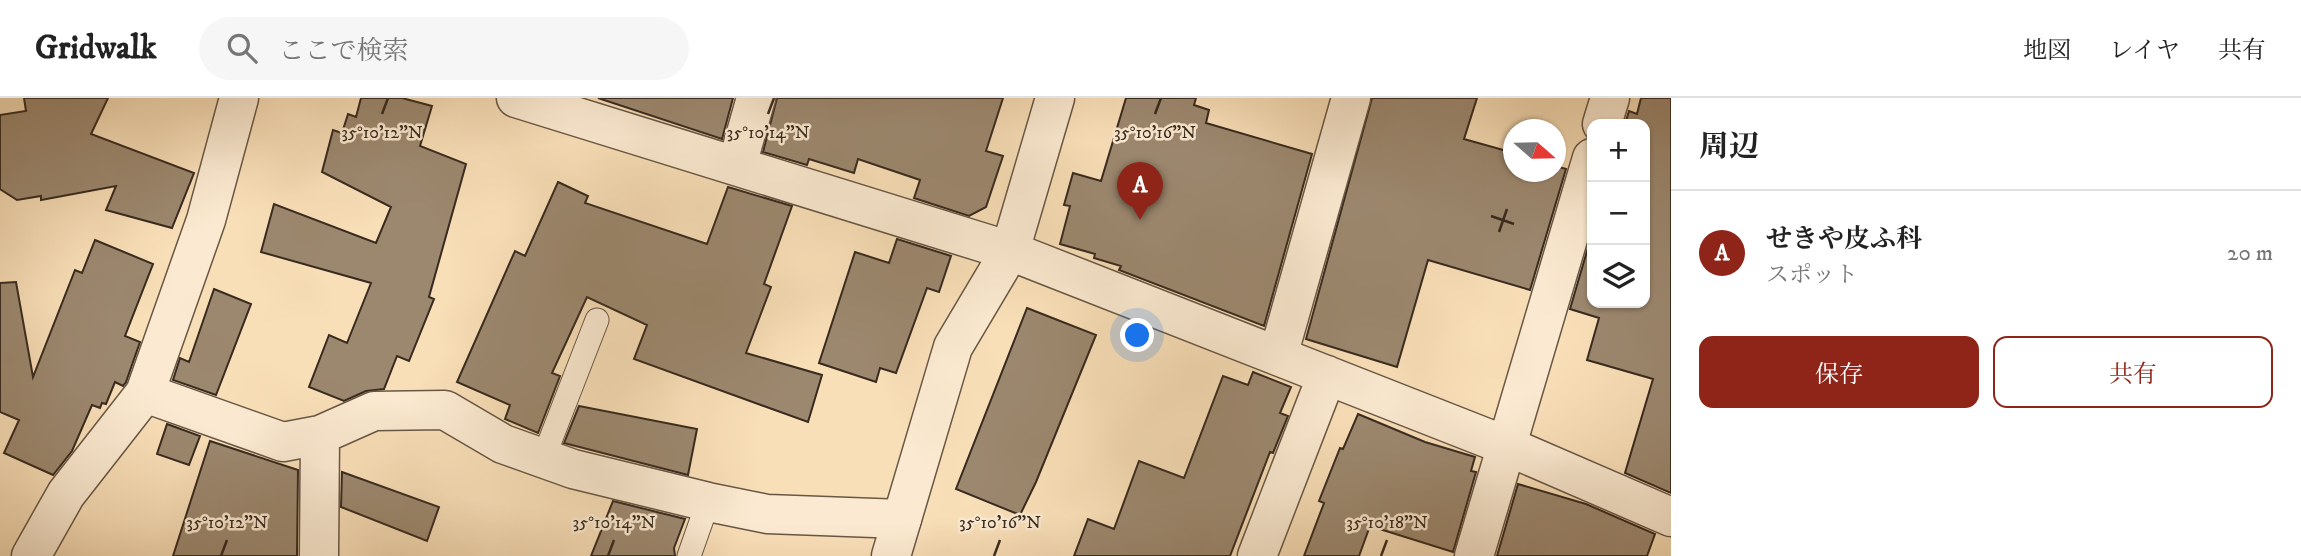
<!DOCTYPE html>
<html lang="ja">
<head>
<meta charset="utf-8">
<style>
	:root { --surface:#fff; --page:#f6f6f6; --text:#222; --muted:#767676; --line:#e0e0e0; --accent:#8f2418 }
	body { margin:0; font-family:"IM FELL DW Pica","Noto Serif JP",serif; background:var(--page); color:var(--text) }
	.controls { position:absolute; right:21px; top:21px; display:grid; overflow:hidden; border-radius:14px; box-shadow:0 2px 5px #0004 }
	.controls button { width:63px; height:63px; display:grid; place-items:center; padding:0; border:0; border-bottom:2px solid var(--line); background:var(--surface); color:var(--text); font:35px sans-serif }
	.compass { position:absolute; left:1503px; top:21px; width:63px; height:63px; border-radius:50%; background:var(--surface); box-shadow:0 2px 5px #0004; rotate:110deg }
	.you { position:absolute; left:1138px; top:238px; width:24px; height:24px; margin:-18px; border:5px solid #fff; border-radius:50%; background:#1a73e8; box-shadow:0 0 0 10px #1a73e833 }
	.badge { display:grid; place-items:center; width:46px; height:46px; border-radius:50%; background:var(--accent); color:#fff; font-size:23px; font-weight:700 }
	.pin { position:absolute; translate:-50% -58px; filter:drop-shadow(0 2px 4px #0008) }
	.pin::after { content:''; position:absolute; top:37px; width:24px; height:21px; background:inherit; clip-path:polygon(0 0,100% 0,50% 100%) }
	.list { margin:0; padding:0; list-style:none }
	h2 { display:flex; justify-content:space-between; align-items:center; height:91px; margin:0; padding:0 28px; font-size:30px }
	h2 small { font-size:23px; font-weight:400; color:var(--muted) }
	.list li { display:grid; grid-template-columns:46px 1fr auto; gap:21px; align-items:center; box-sizing:border-box; height:126px; padding:0 28px; border-top:2px solid var(--line) }
	.list b { display:block; font-size:26px; white-space:nowrap }
	.list p { margin:0; font-size:23px; white-space:nowrap; color:var(--muted) }
	.list em { font-size:23px; font-style:normal; color:var(--muted) }
	.actions { display:flex; gap:14px; padding:21px 28px }
	.actions a { flex:1; padding:16px 0; border:2px solid var(--accent); border-radius:14px; text-align:center; font-size:24px; color:var(--accent) }
	.actions .main { background:var(--accent); color:#fff }
	.icon { flex:none; width:38px; height:38px; fill:none; stroke:currentColor; stroke-width:2; stroke-linecap:round; stroke-linejoin:round }
	.map { position:relative; flex:none; width:1671px; height:458px; overflow:hidden }
	header { display:flex; align-items:center; gap:42px; box-sizing:border-box; height:98px; padding:0 35px; background:var(--surface); border-bottom:2px solid var(--line) }
	header strong { font-size:33px }
	nav { display:flex; gap:38px; margin-inline-start:auto; font-size:24px }
	.search { width:490px; height:63px; background:var(--page); display:flex; align-items:center; gap:18px; box-sizing:border-box; padding:0 24px; border-radius:38px; color:var(--muted); font-size:26px }
	main { display:flex }
	aside { flex:1; background:var(--surface) }
	.map>svg:first-child { display:block }
</style>
</head>
<body>
<header>
<strong>Gridwalk</strong>
<div class="search"><svg class="icon" aria-label="search" viewBox="0 0 24 24"><circle cx="10" cy="10" r="6"/><path d="M15 15l6 6"/></svg>ここで検索</div>
<nav><a>地図</a><a>レイヤ</a><a>共有</a></nav>
</header>
<main>
<div class="map">
<svg width="1671" height="458" viewBox="0 0 1671 458">
	<rect width="100%" height="100%" fill="#f9dfb8"/>
	<filter id="stains"><feTurbulence type="fractalNoise" baseFrequency=".00286" numOctaves="4"/><feColorMatrix values="0 0 0 0 .2 0 0 0 0 .09 0 0 0 0 .02 0 0 0 .5 -.17"/></filter>
	<radialGradient id="worn" r=".72"><stop offset=".6" stop-color="#630" stop-opacity="0"/><stop offset="1" stop-color="#630" stop-opacity=".3"/></radialGradient>
	<path fill="#9c886f" stroke="#382a1f" stroke-width="2" d="M24 0H108L91 36 194 75 172 130 106 112 116 88 41 102V98L17 102 0 91V17L26 13Z
		M361 0H402L432 8 420 48 466 66 429 199 434 201 409 263 397 258 384 291 366 293 344 303 309 289 329 237 347 245 371 185 261 154 274 106 376 145 391 109 322 74 333 32 342 35 348 16 356 19Z
		M598 0H733L722 41Z
		M777 0H1003L986 53 1003 58 986 109 969 118 914 100 920 82 858 61 854 75 809 61 807 67 763 54Z
		M1126 0H1196L1194 7 1209 12 1206 25 1312 56 1264 228 1119 172 1121 168 1094 160 1095 156 1060 146 1070 108 1064 107 1073 75 1101 83Z
		M1372 0H1477L1464 41 1514 55V74H1556V68L1566 71 1530 192 1428 162 1397 269 1306 241Z
		M1641 0H1671V395L1625 375 1653 281 1587 262 1599 220 1570 211 1592 136V205H1645V26H1625L1629 13 1637 16Z
		M558 84 588 98 585 105 707 146 728 89 792 108 764 186 771 189 746 255 822 277 808 324 634 261 647 227 587 199 552 275 560 278 538 335 505 321 510 307 457 284 515 153 525 158Z
		M897 141 951 158 939 194 927 190 896 275 880 270 876 284 819 265 855 154 889 165Z
		M95 142 153 166 125 238 140 244 126 284 123 288 115 284 106 306 102 305 100 310 92 307 72 353 53 377 4 355 19 322 0 314V185L16 184 33 279 75 172 82 175Z
		M214 191 251 206 216 297 173 282 180 260 189 264Z
		M1027 210 1096 237 1036 384 1020 417 956 391Z
		M1253 274 1291 289 1280 315 1288 318 1273 355 1270 354 1230 458H1074L1088 421 1114 431 1139 363 1184 380 1223 278 1248 287Z
		M579 308 697 331 688 377 564 345Z
		M1358 316 1425 344 1475 359 1471 373 1476 374 1453 454 1370 428 1359 458H1304L1324 405 1319 403 1340 350 1343 351Z
		M167 326 200 338 189 367 157 356Z
		M210 343 298 372 297 458H173Z
		M342 374 439 409 427 443 341 409Z
		M1518 386 1586 406 1655 436 1647 458H1497Z
		M613 403 685 421 674 450 675 458H591Z"/>
	<g fill="none" stroke-linecap="round" stroke-linejoin="round">
		<g stroke="#685745" stroke-width="25">
			<path id="service" d="M543 361 597 222
				M689 458 708 404"/>
		</g>
		<g stroke="#685745" stroke-width="41">
			<path id="minor" d="M516 0 1010 153 1507 348 1671 419
				M1602 26 1610 0
				M737 67 756 0
				M1278 258 1351 0
				M145 295 283 344 320 337 319 458
				M320 337 374 313 445 312 503 346 573 371 708 404 767 416 902 421
				M31 458 66 396 145 295 206 122 239 0
				M1257 458 1327 277
				M1474 458 1592 60"/>
		</g>
		<g stroke="#685745" stroke-width="41">
			<path id="tertiary" d="M891 458 953 249 1010 153 1055 0"/>
		</g>
		<use href="#service" stroke="#fbead1" stroke-width="23"/>
		<use href="#minor" stroke="#fbead1" stroke-width="38"/>
		<use href="#tertiary" stroke="#fbead1" stroke-width="38"/>
	</g>
	<path fill="none" stroke="#382a1f" stroke-width="2.5" d="M382 16 388 0M768 16 774 0M1155 16 1161 0M1491 118 1514 126M1499 134 1507 111M221 458 227 442M608 458 614 442M994 458 1000 442M1381 458 1387 442"/>
	<g font-size="18" text-anchor="middle" fill="#382a1f" stroke="#fbead1" stroke-width="5" stroke-linejoin="round" paint-order="stroke">
		<text x="1155" y="40">35°10'16"N</text>
		<text x="382" y="40">35°10'12"N</text>
		<text x="768" y="40">35°10'14"N</text>
		<text x="227" y="430">35°10'12"N</text>
		<text x="614" y="430">35°10'14"N</text>
		<text x="1000" y="430">35°10'16"N</text>
		<text x="1387" y="430">35°10'18"N</text>
	</g>
	<rect width="100%" height="100%" filter="url(#stains)"/>
	<rect width="100%" height="100%" fill="url(#worn)"/>
</svg>
<div class="controls">
<button>+</button>
<button>−</button>
<button><svg class="icon" aria-label="layers" viewBox="0 0 24 24"><path d="M12 4l9 5-9 5-9-5zM3 14l9 5 9-5"/></svg></button>
</div>
<svg class="compass" viewBox="-18 -18 36 36"><path d="M0-13l5 13h-10z" fill="#e53935"/><path d="M0 13l5-13h-10z" fill="#767676"/></svg>
<div class="you"></div>
<div class="pin badge" style="left:1140px;top:122px">A</div>
</div>
<aside>
<h2>周辺<small></small></h2>
<ul class="list">
<li><span class="badge">A</span><div><b>せきや皮ふ科</b><p>スポット</p></div><em>20 m</em></li>
</ul>
<div class="actions"><a class="main">保存</a><a>共有</a></div>
</aside>
</main>
</body>
</html>
